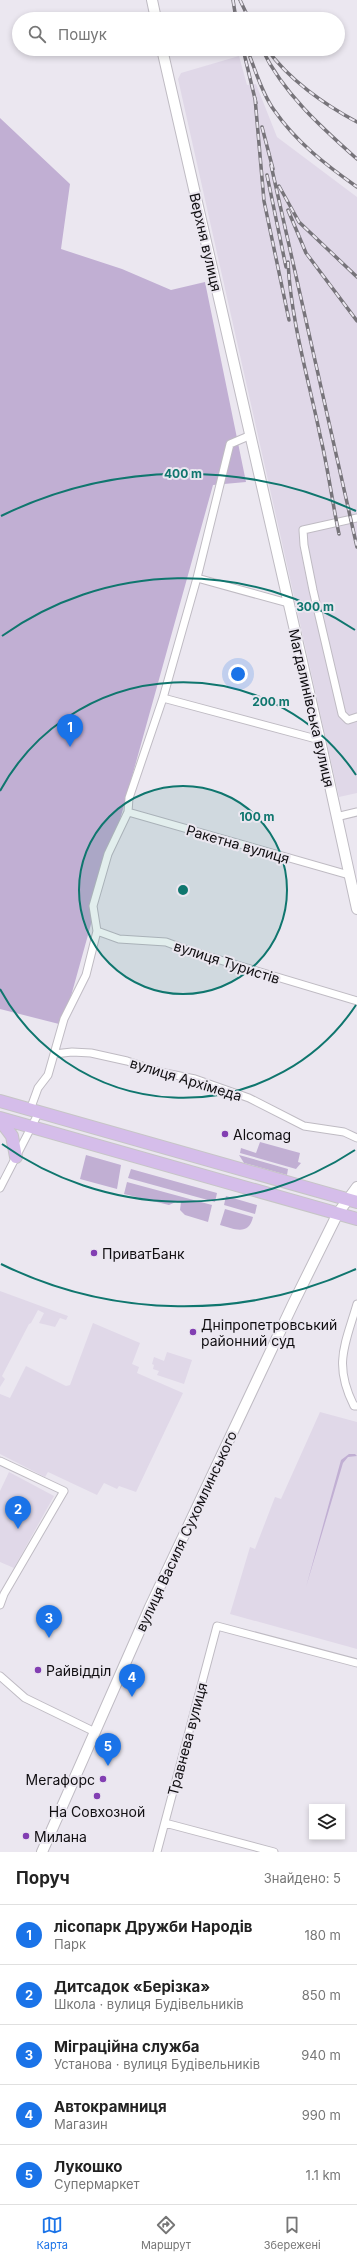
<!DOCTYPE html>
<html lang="uk">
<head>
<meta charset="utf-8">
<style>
	:root { --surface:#fff; --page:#f6f6f6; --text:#222; --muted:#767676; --line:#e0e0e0; --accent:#1a73e8 }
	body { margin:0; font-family:Inter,sans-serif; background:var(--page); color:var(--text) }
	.controls { position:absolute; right:12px; bottom:12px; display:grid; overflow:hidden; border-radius:0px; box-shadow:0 2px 6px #0003 }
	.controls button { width:36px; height:36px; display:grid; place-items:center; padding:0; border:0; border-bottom:1px solid var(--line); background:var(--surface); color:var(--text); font:20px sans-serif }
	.you { position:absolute; left:238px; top:674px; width:14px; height:14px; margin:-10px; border:3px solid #fff; border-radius:50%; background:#1a73e8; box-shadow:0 0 0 6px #1a73e833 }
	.badge { display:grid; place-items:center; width:26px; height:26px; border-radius:50%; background:var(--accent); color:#fff; font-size:13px; font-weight:700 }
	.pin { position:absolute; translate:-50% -33px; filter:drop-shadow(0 1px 2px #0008) }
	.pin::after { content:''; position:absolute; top:21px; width:14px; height:12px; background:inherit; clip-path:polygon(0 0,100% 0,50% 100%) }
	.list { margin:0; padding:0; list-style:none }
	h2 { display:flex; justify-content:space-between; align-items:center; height:52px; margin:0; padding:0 16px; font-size:17px }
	h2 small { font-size:13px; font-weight:400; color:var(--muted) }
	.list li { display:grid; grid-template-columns:26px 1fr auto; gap:12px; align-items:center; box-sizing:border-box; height:60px; padding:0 16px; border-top:1px solid var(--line) }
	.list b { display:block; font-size:15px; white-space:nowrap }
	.list p { margin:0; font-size:13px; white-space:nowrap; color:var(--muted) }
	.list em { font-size:13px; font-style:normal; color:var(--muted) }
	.icon { flex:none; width:22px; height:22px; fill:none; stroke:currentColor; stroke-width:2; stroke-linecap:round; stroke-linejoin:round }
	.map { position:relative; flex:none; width:357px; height:1852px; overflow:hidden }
	.search { position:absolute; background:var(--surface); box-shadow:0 2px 6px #0003; left:12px; right:12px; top:12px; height:44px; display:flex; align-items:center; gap:10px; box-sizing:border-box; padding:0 14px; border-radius:22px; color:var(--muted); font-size:15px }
	.sheet { height:352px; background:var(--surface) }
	nav { display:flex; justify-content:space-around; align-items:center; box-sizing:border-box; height:56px; border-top:1px solid var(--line); background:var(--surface); font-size:11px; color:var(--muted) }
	nav a { display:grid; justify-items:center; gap:2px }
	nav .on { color:var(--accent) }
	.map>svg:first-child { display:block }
</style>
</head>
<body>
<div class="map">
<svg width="357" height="1852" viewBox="0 0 357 1852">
	<rect width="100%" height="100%" fill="#ebe7f0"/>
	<path fill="#e0d8e8" d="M239 56 247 85 256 84 277 137 357 197V793L339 797 178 79 181 73Z
		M0 1291 68 1316 66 1320 60 1318 55 1327 39 1323 44 1313 38 1310 31 1323 29 1324 2 1376 5 1379 0 1387Z
		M93 1323 140 1343 132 1364 139 1367 137 1373 183 1393 136 1492 119 1486 117 1489 104 1483 97 1495 48 1472 45 1477 0 1454V1394L10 1398 26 1366 66 1386 70 1385Z
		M167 1352 192 1360 184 1384 157 1375 159 1371 153 1369 154 1365 152 1364 154 1357 164 1361Z
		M320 1412 357 1422V1649L230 1614 250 1547 255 1549 275 1497 281 1499Z
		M9 1472 54 1496 14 1568 0 1562V1491Z"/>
	<path fill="#c1afd3" d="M0 118 70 184 61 249 122 269 171 290 205 282 246 482 213 485 63 1025 0 1009Z
		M260 1142 300 1153 298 1162 301 1163 296 1169 240 1153 241 1148 256 1153Z
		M86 1155 121 1165 117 1189 80 1179Z
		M239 1155 288 1169 287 1175 244 1163Z
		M131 1169 217 1193 215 1202 128 1178Z
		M127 1182 212 1205 208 1222 185 1215 180 1210 181 1202 178 1201 169 1205 124 1194Z
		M226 1196 257 1205 255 1214 224 1205Z
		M225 1209 253 1217C249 1236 234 1229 220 1225Z
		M349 1454H355L357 1456 348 1457 343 1463 306 1587 341 1460Z"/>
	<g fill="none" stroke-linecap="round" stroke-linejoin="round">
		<g stroke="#bfbbc3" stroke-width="9">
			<path id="street" d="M357 518 303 530 304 545 313 590 342 714 348 720 357 717
				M197 578 288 603
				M163 698 320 740
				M128 812 349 875
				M336 817 357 812
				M97 931 119 939 166 942 190 951 357 1001
				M54 1054 72 1052 91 1053 127 1061 160 1072 195 1079 249 1098 304 1126 344 1132 357 1138
				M30 1110 38 1088 48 1075 64 1019 86 975 97 931 93 906 108 854 128 812 129 798 163 698 197 578 230 444 251 435
				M0 1188 39 1112
				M357 1304C345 1345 333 1364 354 1406H357
				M0 1461 64 1491 4 1594 0 1605
				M0 1676 25 1698 95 1732
				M165 1823 274 1852
				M157 1852 217 1626 357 1663"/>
		</g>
		<g stroke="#bfbbc3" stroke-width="12">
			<path id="secondary" d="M152 0 156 19
				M162 49 320 740 357 909
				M42 1852 150 1607 293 1304 338 1213 357 1187"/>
		</g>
		<g stroke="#c6c5c6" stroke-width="14">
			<path id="primary" d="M0 1101 357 1202
				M0 1118 357 1219
				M0 1120 12 1136 16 1157"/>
		</g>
		<use href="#street" stroke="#fff" stroke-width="7"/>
		<use href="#secondary" stroke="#fff" stroke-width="10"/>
		<use href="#primary" stroke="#d5bdea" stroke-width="12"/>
		<g stroke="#77747a" stroke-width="3.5">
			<path id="rail" d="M233 0 236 19
				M240 0 249 19
				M243 49 256 103
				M262 49C283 93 321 127 357 159
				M267 49C288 79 325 105 357 122
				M250 57C257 75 263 95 274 110 296 142 326 165 357 187
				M255 98 264 201 289 320
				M262 127 273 169
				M271 165 357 547
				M267 175 286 267
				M279 186 299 222 357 277
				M288 210 306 253 357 321
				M288 262C291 321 308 377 320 435 328 468 332 501 339 534"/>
		</g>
		<use href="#rail" stroke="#ebe7f0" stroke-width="2" stroke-dasharray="6" stroke-linecap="butt"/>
	</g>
	<circle cx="183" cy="890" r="104" fill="#0f766e" fill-opacity=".12"/>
	<g fill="none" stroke="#0f766e" stroke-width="2">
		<circle cx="183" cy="890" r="104"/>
		<path d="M356 1005A208 208 0 0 1 0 989M0 791A208 208 0 0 1 356 775"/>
		<path d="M355 1150A312 312 0 0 1 2 1144M2 636A312 312 0 0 1 355 630"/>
		<path d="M356 1269A416 416 0 0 1 1 1264M1 516A416 416 0 0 1 356 511"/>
	</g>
	<g fill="#823eb2" stroke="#ebe7f0" stroke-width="1.5">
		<circle cx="225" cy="1134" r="4"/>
		<circle cx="94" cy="1253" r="4"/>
		<circle cx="193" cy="1332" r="4"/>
		<circle cx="38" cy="1670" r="4"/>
		<circle cx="103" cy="1779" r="4"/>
		<circle cx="97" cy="1796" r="4"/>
		<circle cx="26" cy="1836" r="4"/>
	</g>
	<g text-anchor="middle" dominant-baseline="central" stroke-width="4" stroke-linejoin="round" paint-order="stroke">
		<g font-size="14" fill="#100e11" stroke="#ebe7f0">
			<text transform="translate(206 242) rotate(77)">Верхня вулиця</text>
			<text transform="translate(312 708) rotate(77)">Магдалинівська вулиця</text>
			<text transform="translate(238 844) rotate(16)">Ракетна вулиця</text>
			<text transform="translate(227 962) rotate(18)">вулиця Туристів</text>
			<text transform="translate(186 1079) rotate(17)">вулиця Архімеда</text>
			<text transform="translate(186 1531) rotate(-65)">вулиця Василя Сухомлинського</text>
			<text transform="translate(187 1739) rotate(-75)">Травнева вулиця</text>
		</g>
		<g font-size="14" fill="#100e11" stroke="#ebe7f0" text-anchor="start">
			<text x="233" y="1134">Alcomag</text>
			<text x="102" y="1253">ПриватБанк</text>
			<text x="201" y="1324">Дніпропетровський<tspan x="201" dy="16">районний суд</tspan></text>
			<text x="46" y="1670">Райвідділ</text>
			<text x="95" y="1779" text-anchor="end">Мегафорс</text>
			<text x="97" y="1811" text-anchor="middle">На Совхозной</text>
			<text x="34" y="1836">Милана</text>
		</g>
	</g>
	<circle cx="183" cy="890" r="6" fill="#0f766e" stroke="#ebe7f0" stroke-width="2"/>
	<g font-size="12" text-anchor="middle" font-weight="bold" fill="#0f766e" stroke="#ebe7f0" stroke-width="4" stroke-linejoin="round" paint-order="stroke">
		<text x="183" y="478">400 m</text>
		<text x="315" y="611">300 m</text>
		<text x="271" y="706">200 m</text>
		<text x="257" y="821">100 m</text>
	</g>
</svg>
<div class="controls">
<button><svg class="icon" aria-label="layers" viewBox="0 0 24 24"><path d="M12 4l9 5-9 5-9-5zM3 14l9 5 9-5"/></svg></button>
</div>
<div class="you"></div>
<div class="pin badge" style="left:70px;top:747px">1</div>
<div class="pin badge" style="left:18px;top:1529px">2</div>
<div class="pin badge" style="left:49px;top:1638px">3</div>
<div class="pin badge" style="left:132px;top:1697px">4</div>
<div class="pin badge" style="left:108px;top:1766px">5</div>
<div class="search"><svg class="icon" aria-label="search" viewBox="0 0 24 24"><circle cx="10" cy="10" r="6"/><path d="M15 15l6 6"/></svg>Пошук</div>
</div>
<section class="sheet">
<h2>Поруч<small>Знайдено: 5</small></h2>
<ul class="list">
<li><span class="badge">1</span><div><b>лісопарк Дружби Народів</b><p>Парк</p></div><em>180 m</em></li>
<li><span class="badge">2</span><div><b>Дитсадок «Берізка»</b><p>Школа · вулиця Будівельників</p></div><em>850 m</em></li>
<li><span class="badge">3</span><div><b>Міграційна служба</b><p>Установа · вулиця Будівельників</p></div><em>940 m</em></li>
<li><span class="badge">4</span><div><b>Автокрамниця</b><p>Магазин</p></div><em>990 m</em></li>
<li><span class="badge">5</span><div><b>Лукошко</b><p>Супермаркет</p></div><em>1.1 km</em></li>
</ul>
</section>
<nav>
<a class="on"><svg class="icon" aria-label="map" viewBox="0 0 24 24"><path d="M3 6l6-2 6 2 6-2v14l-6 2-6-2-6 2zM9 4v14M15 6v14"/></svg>Карта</a>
<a><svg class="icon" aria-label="directions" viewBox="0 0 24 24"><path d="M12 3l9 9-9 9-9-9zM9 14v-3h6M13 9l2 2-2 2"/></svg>Маршрут</a>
<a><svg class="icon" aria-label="saved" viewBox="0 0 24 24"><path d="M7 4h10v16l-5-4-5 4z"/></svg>Збережені</a>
</nav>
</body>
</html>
